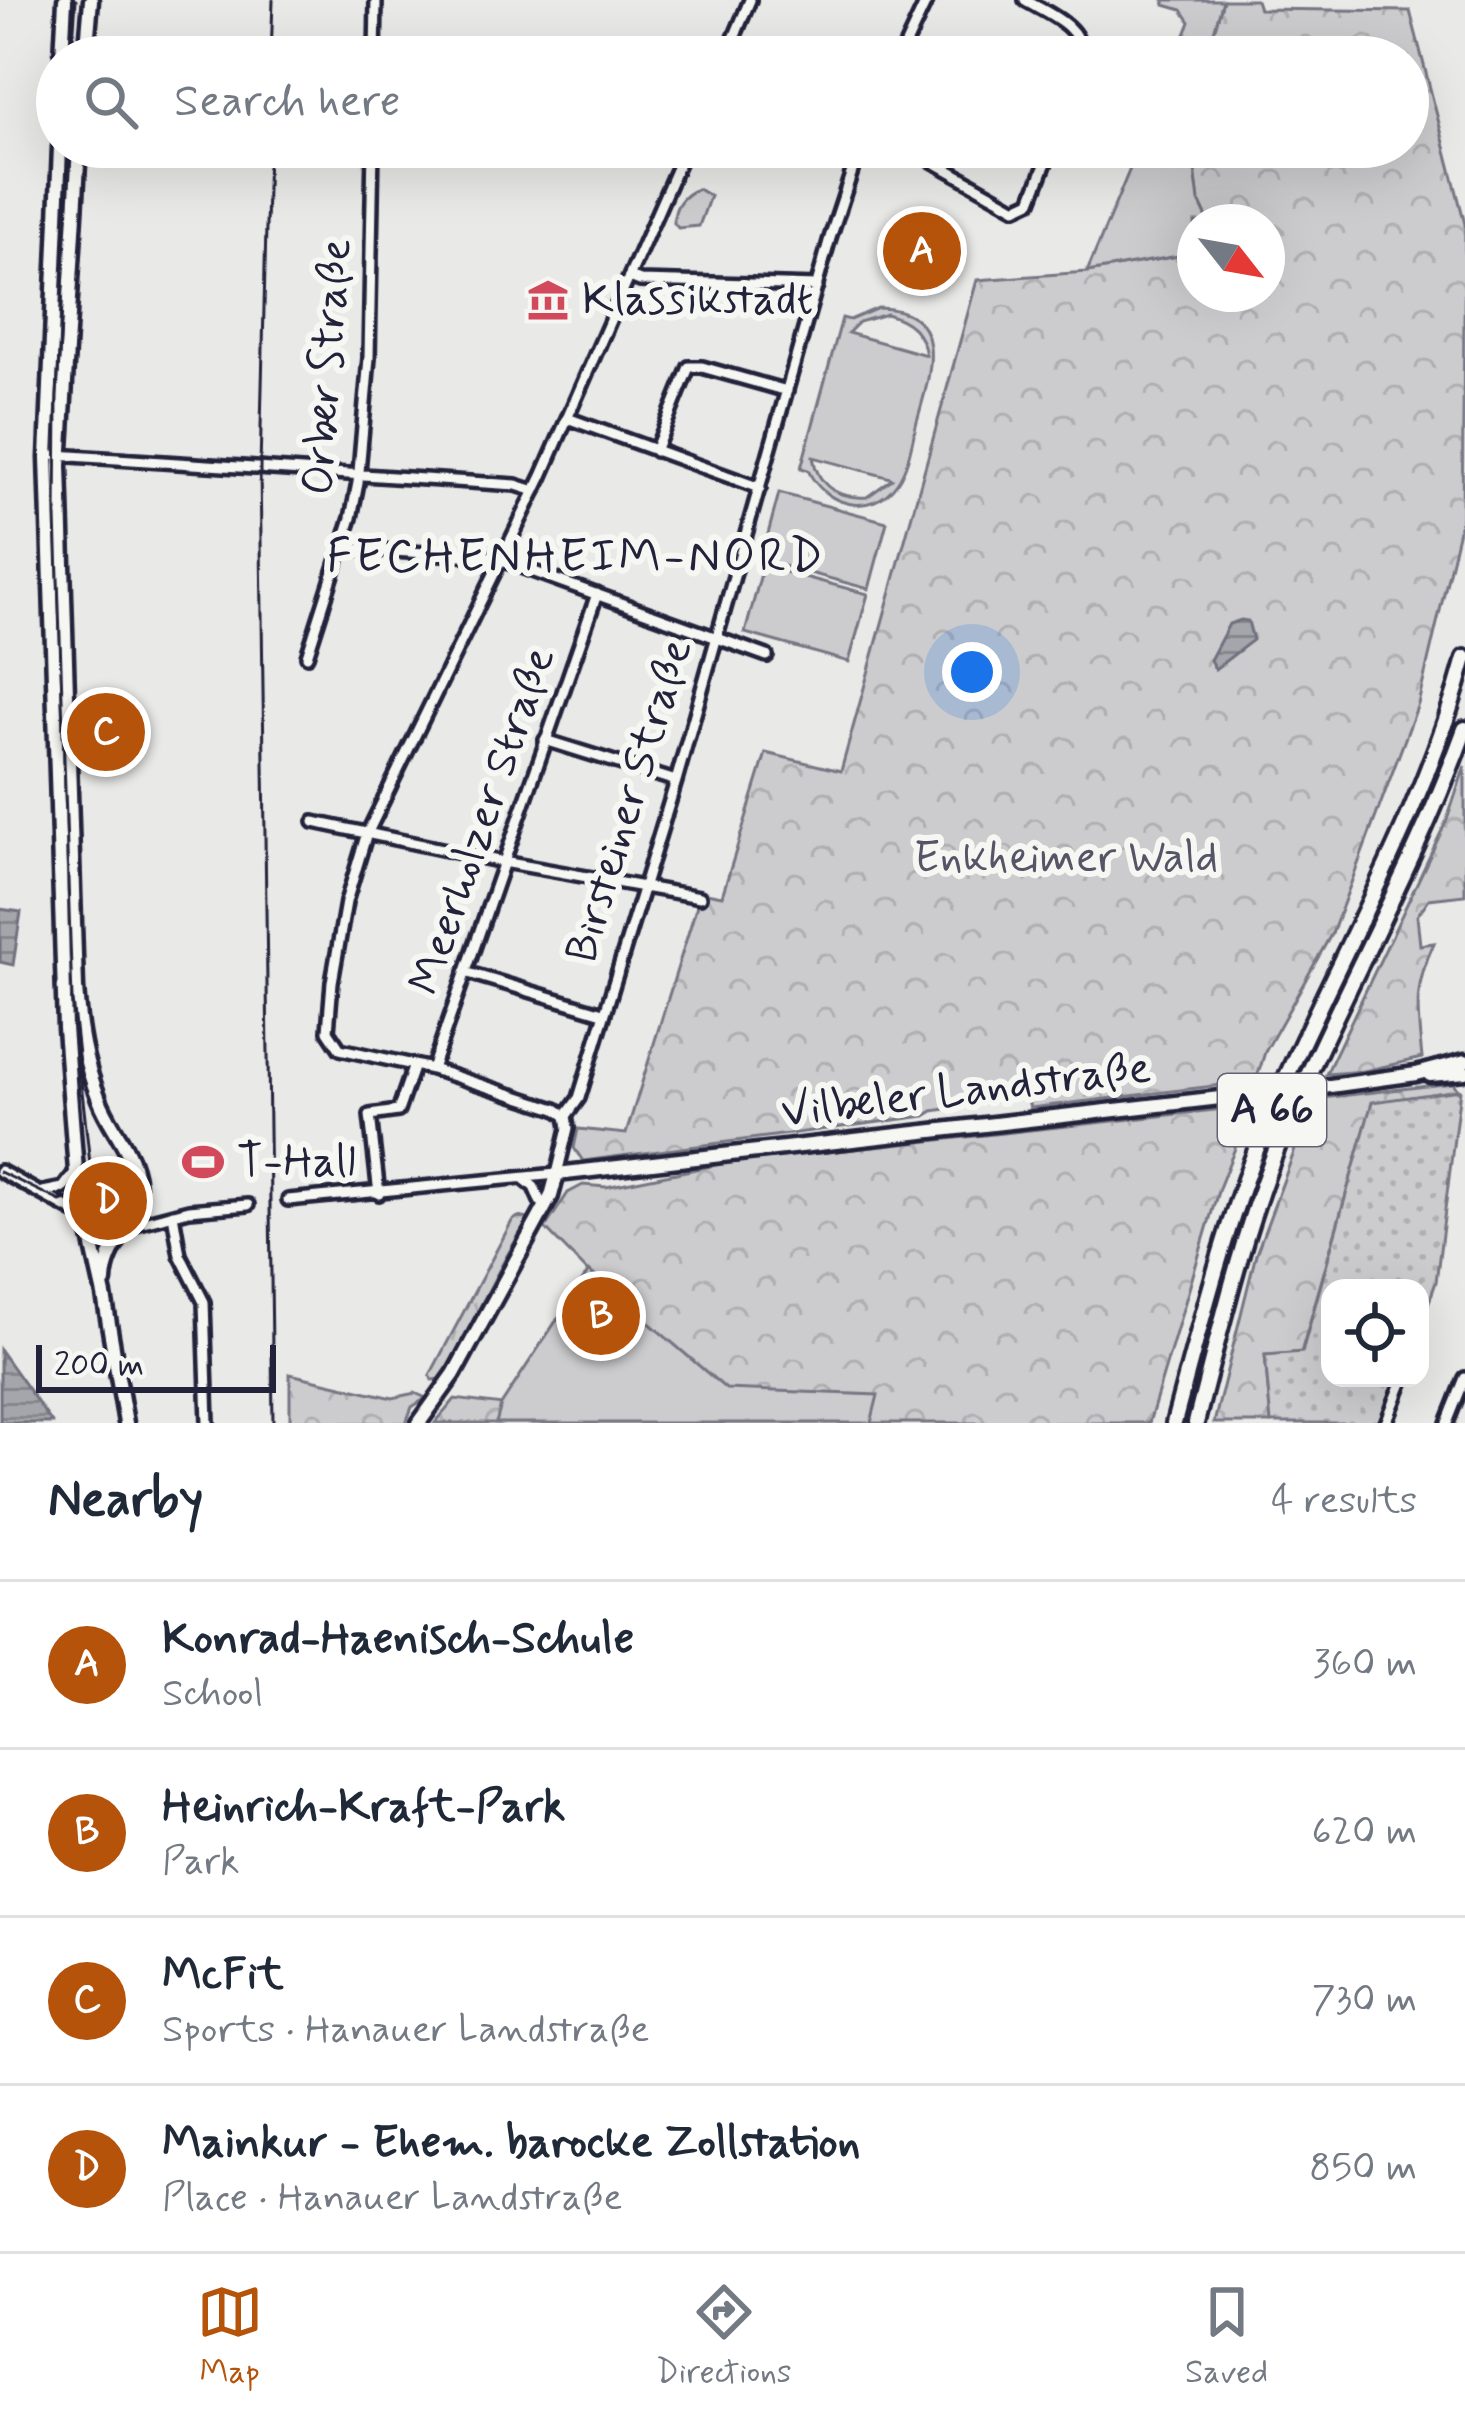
<!DOCTYPE html>
<html lang="en">
<head>
<meta charset="utf-8">
<style>
	:root { --surface:#fff; --page:#f2f2f3; --text:#1f2937; --muted:#747a83; --line:#e0e1e3; --accent:#b45309 }
	body { margin:0; font-family:Mynerve,sans-serif; background:var(--page); color:var(--text) }
	.controls { position:absolute; right:36px; bottom:36px; display:grid; overflow:hidden; border-radius:24px; box-shadow:0 12px 48px #0002 }
	.controls button { width:108px; height:108px; display:grid; place-items:center; padding:0; border:0; border-bottom:3px solid var(--line); background:var(--surface); color:var(--text); font:60px sans-serif }
	.compass { position:absolute; left:1177px; top:204px; width:108px; height:108px; border-radius:50%; background:var(--surface); box-shadow:0 12px 48px #0002; rotate:121deg }
	.scale { position:absolute; left:36px; bottom:30px; width:240px; box-sizing:border-box; padding-left:12px; border:6px solid #22223b; border-top:0; font-size:33px; line-height:42px; white-space:nowrap; color:#22223b; -webkit-text-stroke:9px #f6f6f2; paint-order:stroke }
	.you { position:absolute; left:972px; top:672px; width:42px; height:42px; margin:-30px; border:9px solid #fff; border-radius:50%; background:#1a73e8; box-shadow:0 0 0 18px #1a73e833 }
	.badge { display:grid; place-items:center; width:78px; height:78px; border-radius:50%; background:var(--accent); color:#fff; font-size:39px; font-weight:700 }
	.pin { position:absolute; translate:-50% -50%; border:6px solid #fff; box-shadow:0 3px 12px #0006 }
	.list { margin:0; padding:0; list-style:none }
	h2 { display:flex; justify-content:space-between; align-items:center; height:156px; margin:0; padding:0 48px; font-size:51px }
	h2 small { font-size:39px; font-weight:400; color:var(--muted) }
	.list li { display:grid; grid-template-columns:78px 1fr auto; gap:36px; align-items:center; box-sizing:border-box; height:168px; padding:0 48px; border-top:3px solid var(--line) }
	.list b { display:block; font-size:45px; white-space:nowrap }
	.list p { margin:0; font-size:39px; white-space:nowrap; color:var(--muted) }
	.list em { font-size:39px; font-style:normal; color:var(--muted) }
	.icon { flex:none; width:66px; height:66px; fill:none; stroke:currentColor; stroke-width:2; stroke-linecap:round; stroke-linejoin:round }
	.map { position:relative; flex:none; width:1465px; height:1423px; overflow:hidden }
	.search { position:absolute; background:var(--surface); box-shadow:0 12px 48px #0002; left:36px; right:36px; top:36px; height:132px; display:flex; align-items:center; gap:30px; box-sizing:border-box; padding:0 42px; border-radius:66px; color:var(--muted); font-size:45px }
	.sheet { height:828px; background:var(--surface) }
	nav { display:flex; justify-content:space-around; align-items:center; box-sizing:border-box; height:168px; border-top:3px solid var(--line); background:var(--surface); font-size:33px; color:var(--muted) }
	nav a { display:grid; justify-items:center; gap:6px }
	nav .on { color:var(--accent) }
	.map>svg:first-child { display:block }
</style>
</head>
<body>
<div class="map">
<svg width="1465" height="1423" viewBox="0 0 1465 1423">
	<defs>
		<pattern id="grass-tufts" width="24" height="20" patternUnits="userSpaceOnUse" patternTransform="scale(3)"><rect width="24" height="20" fill="#ccccce"/><path d="M3 7l-1-3M5 7V3M7 7l1-3M15 17l-1-3M17 17v-4M19 17l1-3" fill="none" stroke="#afafb2"/></pattern>
		<pattern id="forest-crowns" width="20" height="18" patternUnits="userSpaceOnUse" patternTransform="scale(3)"><rect width="20" height="18" fill="#ccccce"/><path d="M2 6a3 3 0 1 1 6 0M12 15a3 3 0 1 1 6 0" fill="none" stroke="#afafb2"/></pattern>
		<pattern id="garden-dots" width="8" height="8" patternUnits="userSpaceOnUse" patternTransform="scale(3)"><rect width="8" height="8" fill="#ccccce"/><path d="M2 2h.1M6 6h.1" fill="none" stroke="#afafb2" stroke-width="1.8" stroke-linecap="round"/></pattern>
		<pattern id="water-rules" width="6" height="5" patternUnits="userSpaceOnUse" patternTransform="scale(3)"><rect width="6" height="5" fill="#a5a5ac"/><path d="M0 2.5h6" fill="none" stroke="#86868d"/></pattern>
	</defs>
	<rect width="100%" height="100%" fill="#e9e9e7"/>
	<filter id="ink" filterUnits="userSpaceOnUse"><feTurbulence type="fractalNoise" baseFrequency=".00833" numOctaves="2"/><feDisplacementMap in="SourceGraphic" scale="24" xChannelSelector="R" yChannelSelector="G"/><feConvolveMatrix kernelMatrix="1 2 1 2 8 2 1 2 1" color-interpolation-filters="sRGB"/></filter>
	<g filter="url(#ink)">
		<path fill="url(#grass-tufts)" stroke="#777784" stroke-width="3" d="M518 1217 529 1219C497 1268 472 1326 443 1379L432 1380 430 1375 512 1221Z"/>
		<path fill="url(#forest-crowns)" stroke="#777784" stroke-width="3" d="M1223 0H1256L1259 9 1410 11 1465 224 1462 517 1418 704 1333 931 1265 1052 1256 1081 1030 1108 1027 1096 933 1111 925 1116 583 1161 574 1148 578 1129 626 1134 701 892 722 896 766 753 841 771 977 280 1087 272 1195 253V294H1267V222H1209L1199 201 1192 147H1408V57H1208L1204 48 1211 41Z
			M1465 766V895L1429 899 1417 916 1420 945 1434 943C1413 988 1417 1011 1422 1058L1364 1071 1326 1074 1447 820Z
			M1453 1083 1458 1090 1372 1103 1301 1353 1265 1355 1271 1423H1214L1256 1254 1314 1099Z
			M1252 1106 1219 1188 1149 1423H435L455 1399 502 1405 588 1272 545 1228 568 1193 583 1185 606 1187 726 1163Z
			M290 1374 393 1398 415 1393 426 1398 412 1407 406 1423H290Z"/>
		<path fill="#ccccce" stroke="#777784" stroke-width="3" fill-rule="evenodd" d="M1164 0H1223L1211 42 1204 48 1208 57H1176L1190 22 1182 10 1165 5Z
			M1139 147H1192L1199 201 1209 222H1195V253L1087 272Z
			M698 189 710 196 699 226 678 228 674 223C673 207 683 194 698 189Z
			M878 308C952 309 930 376 917 421 912 441 909 466 897 483 872 519 824 506 808 470L801 468 842 318 850 320ZM886 314C909 320 922 332 926 355L848 333 859 322ZM813 457 891 478 892 479 867 497C837 499 818 486 813 457Z
			M779 493 887 522 869 589 761 560Z
			M763 566 868 594 849 662 745 633Z
			M589 1271 726 1389 878 1395 871 1423H496L501 1405Z"/>
		<path fill="url(#garden-dots)" stroke="#777784" stroke-width="3" d="M1460 1090 1436 1282 1420 1328V1288H1330V1378H1400L1381 1423H1271L1265 1355 1302 1352 1372 1102Z"/>
		<path fill="url(#water-rules)" stroke="#71717f" stroke-width="3" d="M1241 620 1248 621 1253 640 1215 669 1210 660 1229 624Z
			M0 909 21 912 13 965 0 962Z
			M0 1350 52 1423H0Z"/>
		<g fill="none" stroke-linecap="round" stroke-linejoin="round">
			<g stroke="#22223b" stroke-width="18">
				<path id="minor" d="M1025 0C1047 13 1085 27 1080 57
					M375 57 376 0
					M726 57 750 0
					M900 57 927 0
					M907 147 1016 208 1031 201 1052 147
					M630 277 640 281 817 286
					M567 418 760 488
					M655 451 689 367H702L787 391
					M56 455 516 485 535 491
					M342 548 493 557 767 656
					M307 656 351 518 358 483 369 358 373 147
					M545 740 676 781
					M314 822 503 862 700 897
					M465 972 603 1013
					M432 1069 597 594
					M566 1116 556 1109 432 1069 340 1049 328 1031 332 982 346 902 366 836 542 476 686 147
					M0 1171 109 1231 189 1210 248 1205
					M523 1178 534 1187 540 1201
					M43 1192 63 1188 76 1171
					M379 1194 370 1115 398 1111 414 1065
					M288 1200 557 1174 568 1128 566 1116 579 1098 676 781 830 238 860 147
					M173 1214 180 1255 204 1302 208 1423
					M1386 1423 1404 1378
					M1447 1423 1465 1378"/>
			</g>
			<g stroke="#22223b" stroke-width="21">
				<path id="major" d="M62 57 65 0
					M86 57 91 0
					M60 147 47 458 65 1028 76 1171 104 1295 126 1423
					M79 147 60 466 76 988C79 1027 84 1062 99 1099 112 1133 138 1154 137 1194 137 1225 105 1245 104 1282
					M1430 1075 1465 1072
					M1323 1087 1416 1074 1465 1061
					M557 1174 1255 1094
					M419 1423 454 1374 551 1196 557 1174"/>
			</g>
			<g stroke="#22223b" stroke-width="22">
				<path id="highway" d="M1174 1423C1202 1317 1229 1211 1272 1110 1336 959 1422 818 1465 658
					M1196 1423C1219 1334 1240 1244 1273 1158 1330 1012 1411 877 1465 729"/>
			</g>
			<use href="#minor" stroke="#f6f6f2" stroke-width="9"/>
			<use href="#major" stroke="#f6f6f2" stroke-width="12"/>
			<use href="#highway" stroke="#f6f6f2" stroke-width="14"/>
			<path stroke="#22223b" stroke-width="3" d="M72 57 76 0
				M0 1172 60 1201 80 1193 91 1173 72 1000 56 517 57 396 70 147"/>
			<path stroke="#22223b" stroke-width="3" d="M271 57 273 0
				M268 147 260 468 273 1423"/>
			<g stroke="#22223b" stroke-width="21" stroke-linecap="butt">
				<path id="major-bridge" d="M1255 1094 1323 1087"/>
			</g>
			<use href="#major-bridge" stroke="#f6f6f2" stroke-width="12"/>
		</g>
	</g>
	<defs>
		<g id="museum-bare" transform="scale(3.24)"><path d="M0-6L6-3V-2H-6V-3ZM-5-1h2V3h-2ZM-1-1h2V3h-2ZM3-1h2V3H3ZM-6 4H6V6H-6Z" fill="#d1495b" stroke="#f6f6f2" stroke-width="2.5" paint-order="stroke"/></g>
		<g id="stadium-bare" transform="scale(3.24)"><path d="M0-5a6.5 5 0 1 0 0 10a6.5 5 0 1 0 0-10ZM-3.5-1.8h7v3.6h-7Z" fill="#d1495b" stroke="#f6f6f2" stroke-width="2.5" paint-order="stroke"/></g>
	</defs>
	<g fill-rule="evenodd">
		<use href="#museum-bare" x="548" y="300"/>
		<use href="#stadium-bare" x="203" y="1162"/>
	</g>
	<g text-anchor="middle" dominant-baseline="central" stroke-width="12" stroke-linejoin="round" paint-order="stroke">
		<rect fill="#f6f6f2" stroke="#626272" stroke-width="3" x="1218" y="1074" width="108" height="72" rx="9"/>
		<g font-size="42" font-weight="bold" fill="#22223b">
			<text x="1272" y="1110">A 66</text>
		</g>
		<g font-size="45" fill="#22223b" stroke="#f6f6f2" text-anchor="start">
			<text x="582" y="300">Klassikstadt</text>
			<text x="237" y="1162">T-Hall</text>
		</g>
		<g font-size="45" fill="#22223b" stroke="#f6f6f2">
			<text transform="translate(328 367) rotate(-86)">Orber Straße</text>
			<text transform="translate(630 801) rotate(-73)">Birsteiner Straße</text>
			<text transform="translate(483 821) rotate(-71)">Meerholzer Straße</text>
			<text transform="translate(966 1091) rotate(-7)">Vilbeler Landstraße</text>
		</g>
		<g font-size="45" fill="#555567" stroke="#f6f6f2">
			<text x="1066" y="858">Enkheimer Wald</text>
		</g>
		<g font-size="48" letter-spacing="3" fill="#22223b" stroke="#f6f6f2">
			<text x="576" y="557">FECHENHEIM-NORD</text>
		</g>
	</g>
</svg>
<div class="controls">
<button><svg class="icon" aria-label="locate" viewBox="0 0 24 24"><circle cx="12" cy="12" r="6"/><path d="M12 2v4M12 18v4M2 12h4M18 12h4"/></svg></button>
</div>
<svg class="compass" viewBox="-18 -18 36 36"><path d="M0-13l5 13h-10z" fill="#e53935"/><path d="M0 13l5-13h-10z" fill="#747a83"/></svg>
<div class="scale">200 m</div>
<div class="you"></div>
<div class="pin badge" style="left:922px;top:251px">A</div>
<div class="pin badge" style="left:601px;top:1316px">B</div>
<div class="pin badge" style="left:106px;top:732px">C</div>
<div class="pin badge" style="left:108px;top:1201px">D</div>
<div class="search"><svg class="icon" aria-label="search" viewBox="0 0 24 24"><circle cx="10" cy="10" r="6"/><path d="M15 15l6 6"/></svg>Search here</div>
</div>
<section class="sheet">
<h2>Nearby<small>4 results</small></h2>
<ul class="list">
<li><span class="badge">A</span><div><b>Konrad-Haenisch-Schule</b><p>School</p></div><em>360 m</em></li>
<li><span class="badge">B</span><div><b>Heinrich-Kraft-Park</b><p>Park</p></div><em>620 m</em></li>
<li><span class="badge">C</span><div><b>McFit</b><p>Sports · Hanauer Landstraße</p></div><em>730 m</em></li>
<li><span class="badge">D</span><div><b>Mainkur - Ehem. barocke Zollstation</b><p>Place · Hanauer Landstraße</p></div><em>850 m</em></li>
</ul>
</section>
<nav>
<a class="on"><svg class="icon" aria-label="map" viewBox="0 0 24 24"><path d="M3 6l6-2 6 2 6-2v14l-6 2-6-2-6 2zM9 4v14M15 6v14"/></svg>Map</a>
<a><svg class="icon" aria-label="directions" viewBox="0 0 24 24"><path d="M12 3l9 9-9 9-9-9zM9 14v-3h6M13 9l2 2-2 2"/></svg>Directions</a>
<a><svg class="icon" aria-label="saved" viewBox="0 0 24 24"><path d="M7 4h10v16l-5-4-5 4z"/></svg>Saved</a>
</nav>
</body>
</html>
